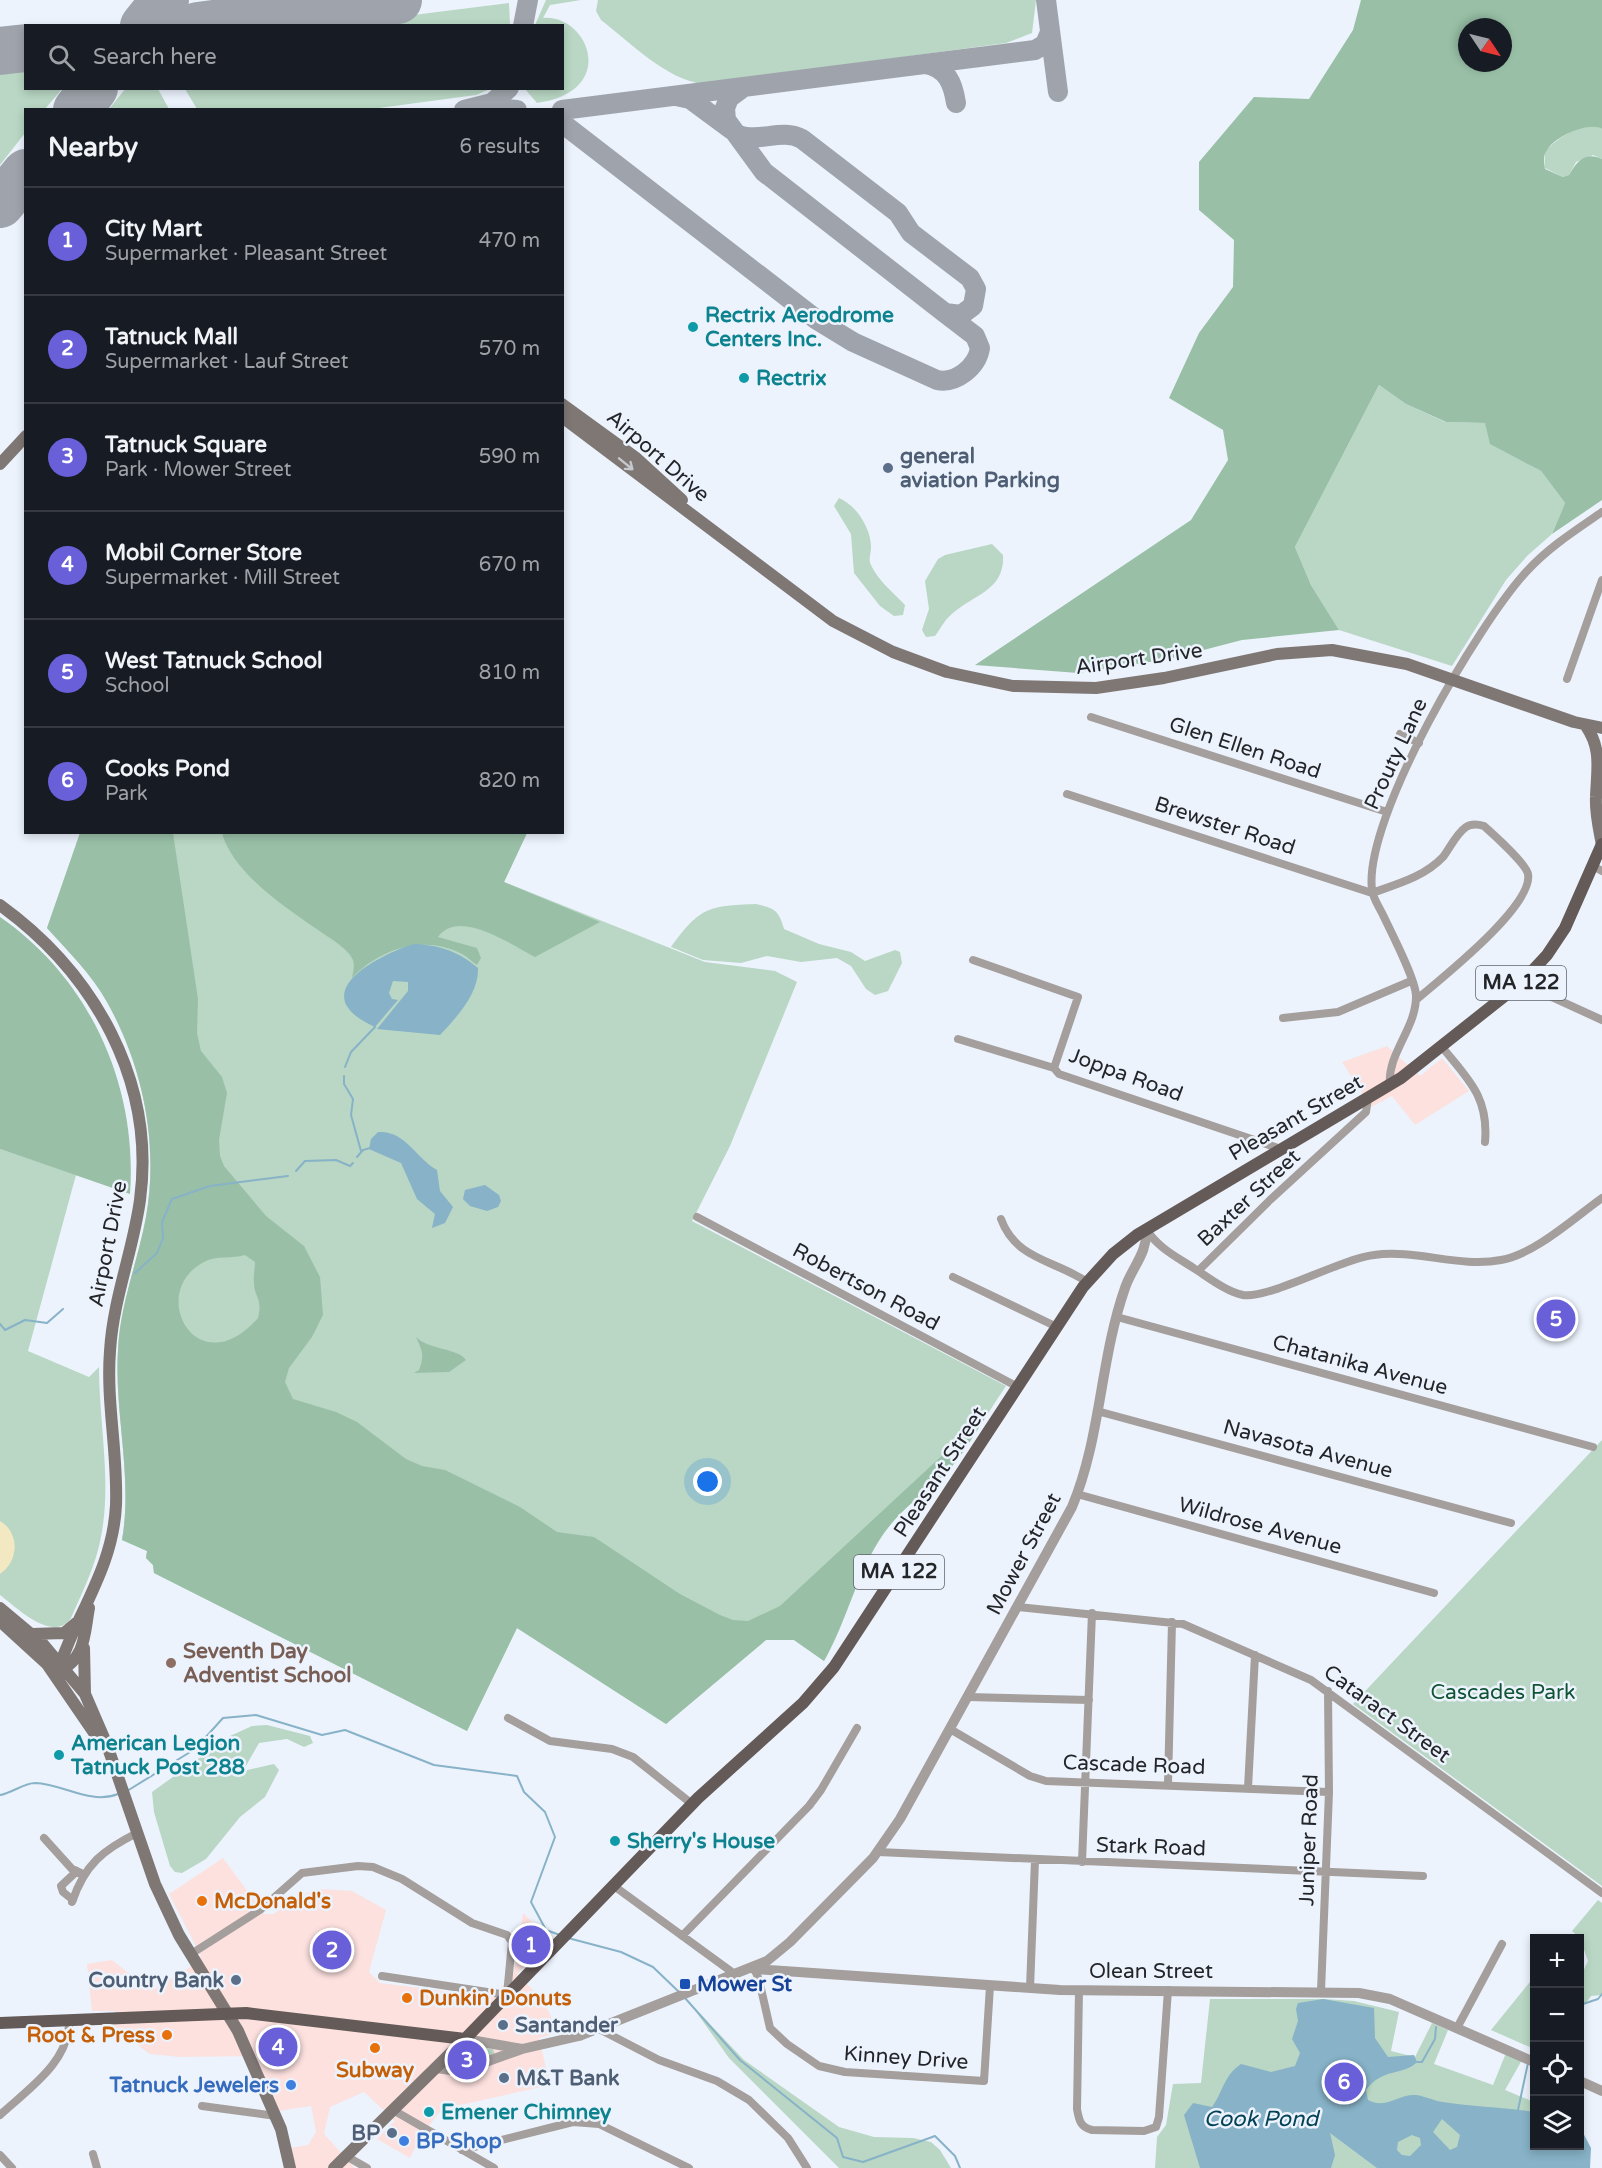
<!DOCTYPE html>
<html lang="en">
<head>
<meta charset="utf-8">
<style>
	:root { --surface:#171b24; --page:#242831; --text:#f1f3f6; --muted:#9ea1a6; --line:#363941; --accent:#695fd9 }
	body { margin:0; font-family:"Varela Round",sans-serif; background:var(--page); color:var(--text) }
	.controls { position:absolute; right:18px; bottom:18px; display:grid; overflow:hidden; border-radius:0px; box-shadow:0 3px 9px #0003 }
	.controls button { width:54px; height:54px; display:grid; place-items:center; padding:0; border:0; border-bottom:2px solid var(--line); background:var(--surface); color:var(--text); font:30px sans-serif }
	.compass { position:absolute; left:1458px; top:18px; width:54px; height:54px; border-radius:50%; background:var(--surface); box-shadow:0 3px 9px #0003; rotate:125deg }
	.you { position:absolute; left:708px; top:1482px; width:21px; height:21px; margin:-15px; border:4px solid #fff; border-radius:50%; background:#1a73e8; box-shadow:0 0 0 9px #1a73e833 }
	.badge { display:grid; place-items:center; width:39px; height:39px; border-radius:50%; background:var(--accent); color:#fff; font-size:20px; font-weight:700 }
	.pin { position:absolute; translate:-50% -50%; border:3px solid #fff; box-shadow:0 2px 6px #0006 }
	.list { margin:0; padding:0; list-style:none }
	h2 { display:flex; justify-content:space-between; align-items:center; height:78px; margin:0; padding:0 24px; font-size:26px }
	h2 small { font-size:20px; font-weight:400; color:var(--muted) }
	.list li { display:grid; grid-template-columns:39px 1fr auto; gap:18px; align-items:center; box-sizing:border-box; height:108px; padding:0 24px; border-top:2px solid var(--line) }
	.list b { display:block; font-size:22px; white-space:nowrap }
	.list p { margin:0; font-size:20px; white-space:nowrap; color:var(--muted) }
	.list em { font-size:20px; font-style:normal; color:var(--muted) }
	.icon { flex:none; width:33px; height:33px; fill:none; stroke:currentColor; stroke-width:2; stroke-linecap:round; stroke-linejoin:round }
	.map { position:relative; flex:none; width:1602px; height:2168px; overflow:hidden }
	.search { position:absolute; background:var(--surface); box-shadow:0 3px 9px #0003; left:24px; top:24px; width:540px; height:66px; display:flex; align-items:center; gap:15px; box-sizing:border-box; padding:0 21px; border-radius:0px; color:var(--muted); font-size:22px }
	.panel { position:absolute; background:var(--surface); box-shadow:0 3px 9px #0003; left:24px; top:108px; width:540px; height:726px; border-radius:0px }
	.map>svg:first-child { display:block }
</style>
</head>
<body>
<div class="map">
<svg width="1602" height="2168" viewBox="0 0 1602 2168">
	<rect width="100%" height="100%" fill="#ecf3fd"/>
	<path fill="#fce1df" d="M1387 1046 1420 1076 1442 1058 1469 1091 1415 1125 1392 1096 1371 1107 1342 1062Z
		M223 1858 264 1914H274L296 1897 319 1889 352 1891 386 1910 369 1972 380 1983 491 1997 513 1976 523 1913 551 1940 517 1974 538 1995 549 2012 557 2033 539 2038 550 2085 442 2109 421 2136 410 2158 377 2139 395 2121 364 2092 330 2107 324 2134 355 2168H291L290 2148 308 2145 316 2132 311 2106 278 2111 256 2056 180 2057 150 2054 114 2028 115 2011H92L87 1964 112 1960 151 1991 190 1967 201 1956 169 1894Z"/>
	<path fill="#b9d7c4" d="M546 0H581L550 5 543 18C588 14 620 91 537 103L525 89 562 88V26L535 25Z
		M598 0H1036L1032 33 1006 43 703 84C665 79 631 43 601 20L596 11Z
		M509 3 510 25H334Z
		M25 65 26 88 62 89 45 109 26 110 25 133 0 165V68Z
		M126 88 158 89 169 109H109Z
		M185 89H490L476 95 364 110 197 109Z
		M1593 125 1602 129V159L1593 155 1576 162 1569 175 1563 177 1545 168V151C1556 140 1577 125 1593 125Z
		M1379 385 1406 404 1445 422 1485 423 1530 465 1541 471 1565 503 1552 534 1527 556 1506 580 1452 666 1339 630 1311 585 1295 547Z
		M839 498C856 505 871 528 871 547 871 554 868 559 871 565 878 581 894 593 905 605L903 615 894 616 880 606 854 573 851 534 834 506Z
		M992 544 1003 555C1005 590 975 594 953 613 945 619 941 628 935 636L926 637 922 630 929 609 925 581 938 559 945 555Z
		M80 833H527L504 882 705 962 775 971 797 982 730 1146 692 1221 1006 1386C987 1414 970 1444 949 1469 929 1492 902 1506 884 1533 857 1572 847 1621 824 1661L794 1640H766L666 1724 517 1628 467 1731 154 1573 153 1565 146 1558 147 1551 122 1540C133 1477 114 1413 118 1350 120 1304 138 1261 146 1217 159 1144 143 1066 107 1002 92 975 68 951 47 928Z
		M756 904C774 908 779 910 784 929L819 944 851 952 865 961 895 950 900 952 902 963 888 991 875 995 866 989 851 966 837 958 801 962 767 956 741 963 703 960 671 947C700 907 708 906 756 904Z
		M0 1149 76 1175 28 1351 89 1377 99 1367C99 1428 114 1490 98 1550 92 1573 81 1595 71 1618 53 1644 16 1607 0 1595Z
		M1602 1440V1886L1353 1704Z
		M267 1725 310 1736 313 1743 304 1747 287 1739 259 1743 243 1771 274 1764 279 1770 265 1797 240 1817 206 1859 182 1873 175 1872 170 1866 154 1812 152 1792 230 1736 252 1726Z
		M1598 1900 1602 1903V1995L1591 1996 1580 2011V1978L1588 1961 1580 1938 1572 1931Z
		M1534 1977V2049L1491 2030Z
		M1210 1999H1324L1354 2001 1399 2012 1391 2051 1415 2057 1432 2023 1448 2030 1434 2064 1493 2085 1506 2053 1522 2060 1505 2090 1534 2102V2146L1572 2168H1155L1157 2137 1166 2125 1173 2084 1201 2083Z
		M689 2002 744 2060 839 2127 874 2137 913 2138 931 2142 940 2150 951 2168H839L729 2058Z
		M468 2046 493 2049 495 2055 452 2065Z"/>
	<path fill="#99c0a7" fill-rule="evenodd" d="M1361 0H1602V129C1588 121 1555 137 1547 150 1543 155 1544 162 1545 169L1563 177 1569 175C1577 161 1585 151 1602 159V500L1552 534 1565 503 1541 471 1490 444 1485 423 1446 422 1406 404 1379 385 1295 547 1311 585 1339 630 1242 640 1169 659 1078 673 975 665 1191 520 1228 460 1223 430 1169 398 1199 333 1233 287 1234 240 1199 210V162L1254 97 1309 99 1353 30ZM1467 27H1503V63H1467Z
		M80 833H173L198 999 197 1033 201 1051 222 1077 227 1093 219 1140 220 1156 224 1166 266 1216 304 1246 320 1277 323 1315 312 1337 289 1368 285 1382 293 1399 336 1412 357 1422 406 1459 422 1466 445 1470 520 1507 557 1532 594 1537 680 1594 720 1615 733 1620 748 1621 780 1606 989 1412C974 1434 960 1461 940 1479 920 1496 900 1511 884 1533 857 1571 847 1621 824 1661L794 1640H766L666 1724 517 1628 467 1731 154 1573 153 1565 146 1558 147 1551 122 1540C133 1477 114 1413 118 1350 120 1304 138 1261 146 1217 159 1144 143 1066 107 1002 92 975 68 951 47 928ZM245 1255 255 1262C255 1269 253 1276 254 1283 254 1297 263 1298 258 1318 197 1387 146 1292 204 1262 217 1255 232 1259 245 1255Z
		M222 833H527L504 882 600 922 535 957C513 946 459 907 438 937L477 948 481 958 477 965C472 962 468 957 462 954 423 934 380 949 352 978 353 972 355 967 353 960 347 947 329 938 318 930 285 907 233 873 222 833Z
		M0 917C90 979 138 1086 130 1194L0 1149Z
		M416 1337C429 1350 458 1348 466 1360L449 1372 414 1373 419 1370C425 1356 422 1350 416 1337Z"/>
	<path fill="#f2e9c3" d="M0 1521C20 1533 19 1561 0 1574Z"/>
	<path fill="#87b2c7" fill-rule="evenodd" d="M413 944C439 945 458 951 478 968 479 993 457 1017 440 1035L377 1029 408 991V982L393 981 389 993 392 999 398 1000 375 1027C304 995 372 958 413 944Z
		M378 1132C405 1130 416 1158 437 1170L440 1191 453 1207 445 1223 432 1228 435 1214 417 1199 401 1163 369 1149 371 1139Z
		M485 1185 499 1195 501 1201 498 1207 487 1211 470 1206 463 1199 465 1190Z
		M1323 1999 1374 2008 1375 2038 1388 2057 1414 2055 1417 2062C1404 2076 1383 2067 1366 2090L1368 2100C1386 2110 1397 2094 1416 2095 1425 2096 1434 2101 1443 2102 1473 2107 1504 2107 1534 2112V2146H1580V2127L1591 2148 1590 2168H1377L1330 2133 1335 2155 1331 2168H1200L1184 2115 1193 2103 1212 2107C1223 2092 1224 2075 1241 2064L1271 2072 1295 2066 1300 2053 1292 2039 1298 2021 1296 2009 1298 2003ZM1442 2119 1460 2135 1457 2147 1450 2150 1433 2132ZM1412 2135 1420 2138 1421 2145 1410 2156 1402 2155 1397 2150 1398 2142Z"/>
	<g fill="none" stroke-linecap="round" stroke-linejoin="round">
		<path stroke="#87b2c7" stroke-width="2" d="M345 1067 351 1052 375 1027
			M344 1076V1084L353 1099 351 1115 361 1151
			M357 1157 363 1150 370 1148
			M296 1171 305 1161 336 1160 350 1166 353 1163
			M135 1273 157 1253 163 1238 162 1222 172 1199 210 1186 288 1176
			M0 1324 5 1330 25 1320 47 1323 63 1309
			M127 1791 195 1749 223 1718 256 1715 322 1735 345 1730 434 1765 517 1776 524 1792 545 1812 555 1837 531 1902 546 1930 560 1935
			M0 1795C12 1793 24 1783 35 1783 64 1784 90 1805 118 1794
			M568 1938 621 1952 653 1967 679 1992
			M685 1998 740 2060 837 2138 843 2157 863 2162 935 2136 955 2156 960 2168
			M1580 2005 1598 1999 1602 1994
			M1530 2058 1534 2043
			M1417 2062H1422L1435 2039 1436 2027
			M1518 2110 1528 2063"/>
		<path stroke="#9fa4ac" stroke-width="20" d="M1046 0 1058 92
			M523 26 528 0
			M925 64C947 68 953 83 956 103
			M676 96 690 99 732 130
			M483 107 517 110
			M464 110 492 103 509 88
			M562 110 1035 50 1045 44 1050 32
			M562 123 817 320 853 342 937 380C956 384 977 367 980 348L975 336 945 313
			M739 135C759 143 782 128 802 139L898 213 911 233 970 278 976 289 973 306 961 315 945 313 764 172 726 120 725 108 729 98 744 87
			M0 190 25 174
			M0 207 26 192"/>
		<path stroke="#9fa4ac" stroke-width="48" d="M144 26 165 0
			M198 26 398 0
			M0 51 26 48
			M77 110 94 88
			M0 204 26 173"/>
		<path stroke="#a49e9c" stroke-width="8" d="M1567 679 1602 580
			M1091 717 1387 812
			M1400 734 1419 743
			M1067 794 1372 893C1397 884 1424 877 1443 857 1450 848 1456 834 1466 827 1472 823 1478 824 1484 826 1493 834 1526 864 1528 874 1534 906 1439 980 1416 1000
			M1593 866 1602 871
			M973 960 1078 997 1054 1068
			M1521 983 1602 1020
			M1283 1018 1338 1012 1411 981
			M958 1039 1054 1068 1059 1074 1281 1149
			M1442 1047C1468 1079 1489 1097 1485 1142
			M1390 1085C1387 1053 1417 1028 1416 995 1415 978 1391 932 1383 915 1379 907 1373 898 1372 890 1363 819 1478 624 1527 571 1549 547 1576 530 1602 512
			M697 1217 1018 1387
			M1001 1219C1016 1260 1055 1260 1087 1282
			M1146 1229C1158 1248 1177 1257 1195 1269 1209 1278 1227 1292 1243 1295 1270 1299 1340 1259 1374 1255 1416 1249 1459 1268 1501 1260 1535 1254 1574 1218 1602 1198
			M1198 1271 1270 1200 1366 1112 1368 1098
			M953 1277 1057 1327
			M1117 1317 1593 1447
			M1097 1411 1511 1523
			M1077 1494 1434 1593
			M1018 1607 1183 1624 1311 1680 1602 1893
			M968 1697 1089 1700
			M508 1718 550 1741 612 1749 633 1757 692 1804
			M950 1729 1030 1776 1046 1781 1329 1792
			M1168 1784 1172 1622
			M1248 1788 1255 1655
			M44 1838 72 1869 83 1874
			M878 1852 1423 1876
			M1082 1862 1092 1613
			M614 1886 736 1975
			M73 1900 63 1892 61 1886 77 1871
			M72 1902C85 1864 103 1850 137 1833
			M682 1936 809 1806 821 1790 857 1728
			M191 1954 260 1910 302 1873 358 1866 373 1867 402 1879 472 1923 507 1935 512 1942 507 1995 382 1976
			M754 1968 759 1980 770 2028 787 2044 819 2066 845 2072 984 2081 990 1986
			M1030 1988 1035 1860
			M1079 1990 1077 2109C1079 2120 1080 2127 1092 2130L1144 2131 1156 2127 1159 2117 1168 1990
			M1321 1991 1329 1792 1328 1691
			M1457 2028 1502 1944
			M599 2029 659 2060 717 2081 749 2100 788 2138 807 2168
			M202 2106 276 2116
			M393 2110 494 2168
			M0 2115C28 2089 70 2062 69 2020
			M462 2150 573 2122 599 2124 689 2168
			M93 2154 97 2168
			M0 2155 12 2168
			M346 2156 367 2168"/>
		<path stroke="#a49e9c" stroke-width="10" d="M754 1969 1060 1990 1359 1993 1390 1999 1534 2062
			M465 2039 522 2049
			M436 2068 451 2070 477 2065 522 2049 579 2036 767 1961 790 1942 873 1858 900 1819 1072 1507C1101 1438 1100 1359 1125 1288 1132 1267 1148 1253 1146 1229
			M1580 2081 1602 2091"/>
		<path stroke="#7f7774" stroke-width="12" d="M562 404 635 457 682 500
			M562 417 833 621 893 652 947 672 1013 686 1096 688 1164 678 1277 654 1332 650 1407 664 1574 722 1602 728
			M0 464 26 436
			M1586 726C1602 749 1597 769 1596 797 1595 813 1599 829 1602 845
			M0 905C94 973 156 1081 140 1200 133 1251 113 1299 110 1351 106 1402 118 1453 116 1505 114 1548 97 1582 79 1620 70 1637 64 1656 55 1674
			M0 1608 43 1644 85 1694 107 1745 155 1884 179 1935 238 2031 281 2129 290 2168
			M0 1621 47 1664 97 1737
			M32 1634 64 1633 76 1623
			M84 1648 85 1694
			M59 1672C86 1657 84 1635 89 1608
			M334 2168 465 2039"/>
		<path stroke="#645a57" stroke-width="12" d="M0 2023 246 2013 465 2039 698 1798 803 1703 834 1667 1083 1287 1113 1254 1137 1235 1401 1078 1521 983 1547 955 1565 928 1602 844"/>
	</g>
	<defs><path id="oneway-shaft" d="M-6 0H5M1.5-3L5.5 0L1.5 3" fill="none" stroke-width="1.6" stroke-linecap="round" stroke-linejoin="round" transform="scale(1.5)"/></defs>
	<use stroke="#c6c8cd" href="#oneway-shaft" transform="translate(626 464) rotate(39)"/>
	<g fill="#0f9aa8" stroke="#ecf3fd" stroke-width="2">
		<circle cx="693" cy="327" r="6"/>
		<circle cx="744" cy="378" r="6"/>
		<circle cx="59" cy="1755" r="6"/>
		<circle cx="615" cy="1841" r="6"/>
		<circle cx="429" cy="2112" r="6"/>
	</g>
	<g fill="#5c6f8a" stroke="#ecf3fd" stroke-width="2">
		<circle cx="888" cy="468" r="6"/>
		<circle cx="236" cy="1980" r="6"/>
		<circle cx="503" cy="2025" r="6"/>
		<circle cx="504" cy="2078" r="6"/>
		<circle cx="392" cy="2133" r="6"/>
	</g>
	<circle fill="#8d6e63" stroke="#ecf3fd" stroke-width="2" cx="171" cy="1663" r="6"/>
	<g fill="#e8710a" stroke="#ecf3fd" stroke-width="2">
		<circle cx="202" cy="1901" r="6"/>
		<circle cx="407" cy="1998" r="6"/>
		<circle cx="167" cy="2035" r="6"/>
		<circle cx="375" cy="2048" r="6"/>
	</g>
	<rect fill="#1a4fb4" stroke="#ecf3fd" stroke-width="2" x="679" y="1978" width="12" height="12" rx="3"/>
	<g fill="#3f7fe0" stroke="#ecf3fd" stroke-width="2">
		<circle cx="291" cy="2085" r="6"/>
		<circle cx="404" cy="2141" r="6"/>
	</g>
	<g text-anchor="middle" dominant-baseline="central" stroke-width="5" stroke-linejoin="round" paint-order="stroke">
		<g fill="#ecf3fd" stroke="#5f6369" stroke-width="1.5">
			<rect x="1476" y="966" width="90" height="34" rx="4.5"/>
			<rect x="854" y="1555" width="90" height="34" rx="4.5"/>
		</g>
		<g font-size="20" font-weight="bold" fill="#232529">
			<text x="1521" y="983">MA 122</text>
			<text x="899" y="1572">MA 122</text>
		</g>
		<g font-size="21" font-weight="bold" fill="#0d838f" stroke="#ecf3fd" text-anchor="start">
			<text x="705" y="315">Rectrix Aerodrome<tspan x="705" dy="24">Centers Inc.</tspan></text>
			<text x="756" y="378">Rectrix</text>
			<text x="71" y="1743">American Legion<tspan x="71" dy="24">Tatnuck Post 288</tspan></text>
			<text x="627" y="1841">Sherry's House</text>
			<text x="441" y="2112">Emener Chimney</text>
		</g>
		<g font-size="21" fill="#232529" stroke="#ecf3fd">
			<text transform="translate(658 456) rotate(41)">Airport Drive</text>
			<text transform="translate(1139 659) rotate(-8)">Airport Drive</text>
			<text transform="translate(1245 748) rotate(18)">Glen Ellen Road</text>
			<text transform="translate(1396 754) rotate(-65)">Prouty Lane</text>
			<text transform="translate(1225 826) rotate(18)">Brewster Road</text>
			<text transform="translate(1126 1075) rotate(20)">Joppa Road</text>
			<text transform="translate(1296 1118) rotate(-30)">Pleasant Street</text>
			<text transform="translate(1249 1198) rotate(-43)">Baxter Street</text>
			<text transform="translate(108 1244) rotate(-79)">Airport Drive</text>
			<text transform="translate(866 1287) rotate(28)">Robertson Road</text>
			<text transform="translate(1360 1365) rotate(15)">Chatanika Avenue</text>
			<text transform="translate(1308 1449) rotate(15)">Navasota Avenue</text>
			<text transform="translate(940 1472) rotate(-57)">Pleasant Street</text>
			<text transform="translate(1260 1526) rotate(15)">Wildrose Avenue</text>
			<text transform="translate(1024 1554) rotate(-62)">Mower Street</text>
			<text transform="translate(1387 1714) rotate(36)">Cataract Street</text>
			<text transform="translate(1134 1765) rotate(2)">Cascade Road</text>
			<text transform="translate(1309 1840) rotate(-88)">Juniper Road</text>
			<text transform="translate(1151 1847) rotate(2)">Stark Road</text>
			<text x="1151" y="1971">Olean Street</text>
			<text transform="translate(906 2058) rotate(4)">Kinney Drive</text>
		</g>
		<g font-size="21" font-weight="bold" fill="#4e5e75" stroke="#ecf3fd" text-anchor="start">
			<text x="900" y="456">general<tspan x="900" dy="24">aviation Parking</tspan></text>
			<text x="224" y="1980" text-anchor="end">Country Bank</text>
			<text x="515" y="2025">Santander</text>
			<text x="516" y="2078">M&amp;T Bank</text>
			<text x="380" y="2133" text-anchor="end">BP</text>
		</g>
		<g font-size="21" font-weight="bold" fill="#785e54" stroke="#ecf3fd" text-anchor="start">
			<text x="183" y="1651">Seventh Day<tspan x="183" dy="24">Adventist School</tspan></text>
		</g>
		<g font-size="21" fill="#115434" stroke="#ecf3fd">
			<text x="1503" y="1692">Cascades Park</text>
		</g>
		<g font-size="21" font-weight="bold" fill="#c56008" stroke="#ecf3fd" text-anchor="start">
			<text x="214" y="1901">McDonald's</text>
			<text x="419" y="1998">Dunkin' Donuts</text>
			<text x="155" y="2035" text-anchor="end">Root &amp; Press</text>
			<text x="375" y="2070" text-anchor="middle">Subway</text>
		</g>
		<g font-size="21" font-weight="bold" fill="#164399" stroke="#ecf3fd" text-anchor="start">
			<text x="697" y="1984">Mower St</text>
		</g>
		<g font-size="21" font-weight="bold" fill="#366cbe" stroke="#ecf3fd" text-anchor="end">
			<text x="279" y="2085">Tatnuck Jewelers</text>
			<text x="416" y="2141" text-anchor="start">BP Shop</text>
		</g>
		<g font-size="22" font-style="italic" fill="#044258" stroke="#ecf3fd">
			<text x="1261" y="2119">Cook Pond</text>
		</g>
	</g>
</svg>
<div class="controls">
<button>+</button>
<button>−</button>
<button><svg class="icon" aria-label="locate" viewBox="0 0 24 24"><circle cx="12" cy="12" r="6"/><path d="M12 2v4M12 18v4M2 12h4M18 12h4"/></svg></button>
<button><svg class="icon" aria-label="layers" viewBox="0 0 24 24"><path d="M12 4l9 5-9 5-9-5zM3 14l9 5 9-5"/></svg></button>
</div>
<svg class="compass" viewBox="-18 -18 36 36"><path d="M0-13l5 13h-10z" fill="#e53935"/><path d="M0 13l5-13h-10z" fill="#9ea1a6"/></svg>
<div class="you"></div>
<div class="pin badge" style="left:531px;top:1945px">1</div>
<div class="pin badge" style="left:332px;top:1950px">2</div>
<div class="pin badge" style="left:467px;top:2060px">3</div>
<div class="pin badge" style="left:278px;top:2047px">4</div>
<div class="pin badge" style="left:1556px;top:1319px">5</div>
<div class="pin badge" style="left:1344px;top:2082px">6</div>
<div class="search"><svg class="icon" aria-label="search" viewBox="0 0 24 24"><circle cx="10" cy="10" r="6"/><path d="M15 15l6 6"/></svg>Search here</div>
<section class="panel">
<h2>Nearby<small>6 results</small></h2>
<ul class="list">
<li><span class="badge">1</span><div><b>City Mart</b><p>Supermarket · Pleasant Street</p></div><em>470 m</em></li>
<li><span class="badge">2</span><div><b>Tatnuck Mall</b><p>Supermarket · Lauf Street</p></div><em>570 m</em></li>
<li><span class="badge">3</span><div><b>Tatnuck Square</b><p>Park · Mower Street</p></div><em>590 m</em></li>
<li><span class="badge">4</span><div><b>Mobil Corner Store</b><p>Supermarket · Mill Street</p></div><em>670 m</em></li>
<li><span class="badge">5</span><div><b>West Tatnuck School</b><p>School</p></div><em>810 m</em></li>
<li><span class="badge">6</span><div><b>Cooks Pond</b><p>Park</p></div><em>820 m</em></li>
</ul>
</section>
</div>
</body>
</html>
